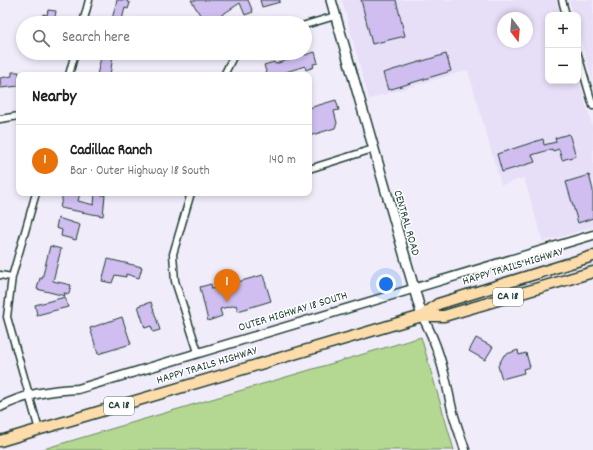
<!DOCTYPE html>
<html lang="en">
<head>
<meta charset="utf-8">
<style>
	:root { --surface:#fff; --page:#f6f6f6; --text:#202124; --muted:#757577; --line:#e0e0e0; --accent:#7c3aed }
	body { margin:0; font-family:Dekko,sans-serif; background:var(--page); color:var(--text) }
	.controls { position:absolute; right:12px; top:12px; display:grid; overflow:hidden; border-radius:8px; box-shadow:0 2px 6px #0003 }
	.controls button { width:36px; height:36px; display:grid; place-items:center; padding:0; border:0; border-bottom:1px solid var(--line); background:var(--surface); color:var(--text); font:20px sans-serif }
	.compass { position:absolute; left:497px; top:12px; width:36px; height:36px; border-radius:50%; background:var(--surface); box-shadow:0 2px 6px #0003; rotate:164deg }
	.you { position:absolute; left:386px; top:284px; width:14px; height:14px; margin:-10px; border:3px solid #fff; border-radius:50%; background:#1a73e8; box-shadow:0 0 0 6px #1a73e833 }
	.badge { display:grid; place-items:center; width:26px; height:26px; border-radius:50%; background:var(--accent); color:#fff; font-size:13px; font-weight:700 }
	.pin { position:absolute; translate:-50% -33px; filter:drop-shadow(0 1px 2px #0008) }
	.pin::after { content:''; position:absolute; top:21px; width:14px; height:12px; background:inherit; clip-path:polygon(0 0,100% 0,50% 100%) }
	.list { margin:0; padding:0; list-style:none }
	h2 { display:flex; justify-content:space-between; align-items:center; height:52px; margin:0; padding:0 16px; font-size:17px }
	h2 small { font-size:13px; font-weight:400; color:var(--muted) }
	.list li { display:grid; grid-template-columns:26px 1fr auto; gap:12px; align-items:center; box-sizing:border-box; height:72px; padding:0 16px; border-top:1px solid var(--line) }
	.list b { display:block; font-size:15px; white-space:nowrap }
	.list p { margin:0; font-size:13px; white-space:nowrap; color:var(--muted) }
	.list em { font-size:13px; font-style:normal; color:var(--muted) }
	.icon { flex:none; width:22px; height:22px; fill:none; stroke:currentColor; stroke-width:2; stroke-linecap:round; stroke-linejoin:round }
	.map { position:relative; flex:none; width:593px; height:450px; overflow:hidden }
	.search { position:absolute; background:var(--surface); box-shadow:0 2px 6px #0003; left:16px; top:16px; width:296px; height:44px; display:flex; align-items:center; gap:10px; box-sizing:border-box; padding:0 14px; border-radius:22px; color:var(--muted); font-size:15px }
	.panel { position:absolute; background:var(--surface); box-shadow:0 2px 6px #0003; left:16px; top:72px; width:296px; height:124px; border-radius:8px }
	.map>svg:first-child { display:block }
</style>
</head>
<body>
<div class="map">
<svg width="593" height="450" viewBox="0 0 593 450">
	<rect width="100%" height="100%" fill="#f1ecfa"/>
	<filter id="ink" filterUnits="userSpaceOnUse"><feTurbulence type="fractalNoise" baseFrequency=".025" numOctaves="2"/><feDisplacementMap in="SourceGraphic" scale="8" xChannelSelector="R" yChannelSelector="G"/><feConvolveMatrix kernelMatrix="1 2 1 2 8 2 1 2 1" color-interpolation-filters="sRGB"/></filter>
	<g filter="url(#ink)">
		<path fill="#e7def7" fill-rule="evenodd" d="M342 0H556L560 15H548V81H578V77L593 129V227L543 242 524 178 501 185 468 70 369 99ZM503 18H527V42H503Z
			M569 0H593V81L578 30V15H574Z"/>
		<path fill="#b4d791" stroke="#6a8a62" d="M421 337 454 450H40Z"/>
		<path fill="#cfbeef" stroke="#1f3d34" d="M117 0H128L127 2 130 3 128 9 125 8 121 23H111Z
			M191 0H248L253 12 245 15 240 3 214 20 216 23H205Z
			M260 0H280V2L262 7Z
			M361 0H396L405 36 372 44Z
			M48 10 56 11 54 23H44V21H42L43 14 47 15Z
			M315 52 318 63 313 64 314 67 306 70 305 66 283 73 284 75H267L264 65 274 62 275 64 294 58V55L302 53 305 55Z
			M102 53 113 56 110 75H97Z
			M446 54 451 71 388 90 383 73Z
			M12 72H19V86L1 88 0 78 12 76Z
			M336 100 339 110 334 111 337 123 335 128 309 136V108Z
			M569 134 576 156 562 160 559 149 553 151 552 149 532 155 535 162 502 172 497 154 543 139 544 145 556 142 555 138Z
			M589 175 593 190V218L578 223 566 182Z
			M63 193H80L78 201 94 205 95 193H102L101 195H105L103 216 60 208Z
			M58 218 80 225 76 240 61 236 62 230 56 228Z
			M50 246 61 249 53 281 71 285 69 294 64 293 65 296 37 289 40 278 42 279Z
			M108 259 142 267 139 278 126 274V277L115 275 112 283 102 281Z
			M263 275 271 301 238 311 236 305 220 309 222 316 208 321 200 287 211 284 212 289Z
			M65 297 68 307 37 315 35 305Z
			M151 302 160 330 153 332 151 326 145 328 138 306Z
			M122 317 131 344 98 354 90 328Z
			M476 338 493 347 485 360 469 351Z
			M518 350 519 355 526 353 530 367 523 369 524 373 502 379 498 366 504 355Z"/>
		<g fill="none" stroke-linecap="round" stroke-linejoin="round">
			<g stroke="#1f3d34" stroke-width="9">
				<path id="minor" d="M562 0 566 15
					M83 23 89 0
					M305 25 335 16
					M578 55 593 106
					M69 75 75 53
					M224 75 235 53
					M0 119 19 116
					M309 169 373 149
					M36 193 12 277 7 317 39 430
					M191 193 173 254 175 281 198 352
					M0 275 12 277"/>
			</g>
			<g stroke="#1f3d34" stroke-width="11">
				<path id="tertiary" d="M422 316C437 342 444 370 450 400 453 417 460 434 465 450
					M0 407C25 394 50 390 78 389L593 235"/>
			</g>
			<g stroke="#1f3d34" stroke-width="12">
				<path id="secondary" d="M331 0 422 316"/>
			</g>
			<g stroke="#1f3d34" stroke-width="13">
				<path id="primary" d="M422 316 438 304 593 256
					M0 441 422 316H444L593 272"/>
			</g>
			<use href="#minor" stroke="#fff" stroke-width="6"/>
			<use href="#tertiary" stroke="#fff" stroke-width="8"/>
			<use href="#secondary" stroke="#fff" stroke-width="9"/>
			<use href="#primary" stroke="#fddcac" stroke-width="10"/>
		</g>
	</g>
	<g text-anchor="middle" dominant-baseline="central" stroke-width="3" stroke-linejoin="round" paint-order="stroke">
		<g fill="#fff" stroke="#627771" stroke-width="1">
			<rect x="493" y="288" width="30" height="18" rx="3"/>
			<rect x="104" y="397" width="30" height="18" rx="3"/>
		</g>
		<g font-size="11" font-weight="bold" fill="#1f3d34">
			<text x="508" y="297">CA 18</text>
			<text x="119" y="406">CA 18</text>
		</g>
		<g font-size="12" fill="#1f3d34" stroke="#fff">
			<text transform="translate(406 223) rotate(74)">CENTRAL ROAD</text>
			<text transform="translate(513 267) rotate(-17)">HAPPY TRAILS HIGHWAY</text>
			<text transform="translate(293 312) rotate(-17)">OUTER HIGHWAY 18 SOUTH</text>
			<text transform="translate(207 366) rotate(-17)">HAPPY TRAILS HIGHWAY</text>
		</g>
	</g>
</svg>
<div class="controls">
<button>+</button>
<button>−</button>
</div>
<svg class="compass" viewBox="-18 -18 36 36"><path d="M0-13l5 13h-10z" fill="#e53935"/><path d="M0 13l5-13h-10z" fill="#757577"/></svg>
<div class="you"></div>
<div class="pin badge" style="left:227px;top:302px;background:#e8710a">1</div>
<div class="search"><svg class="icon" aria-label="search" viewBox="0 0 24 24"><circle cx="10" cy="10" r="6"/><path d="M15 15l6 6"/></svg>Search here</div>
<section class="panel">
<h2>Nearby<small></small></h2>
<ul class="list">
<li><span class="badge" style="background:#e8710a">1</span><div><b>Cadillac Ranch</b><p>Bar · Outer Highway 18 South</p></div><em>140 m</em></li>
</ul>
</section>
</div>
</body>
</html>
